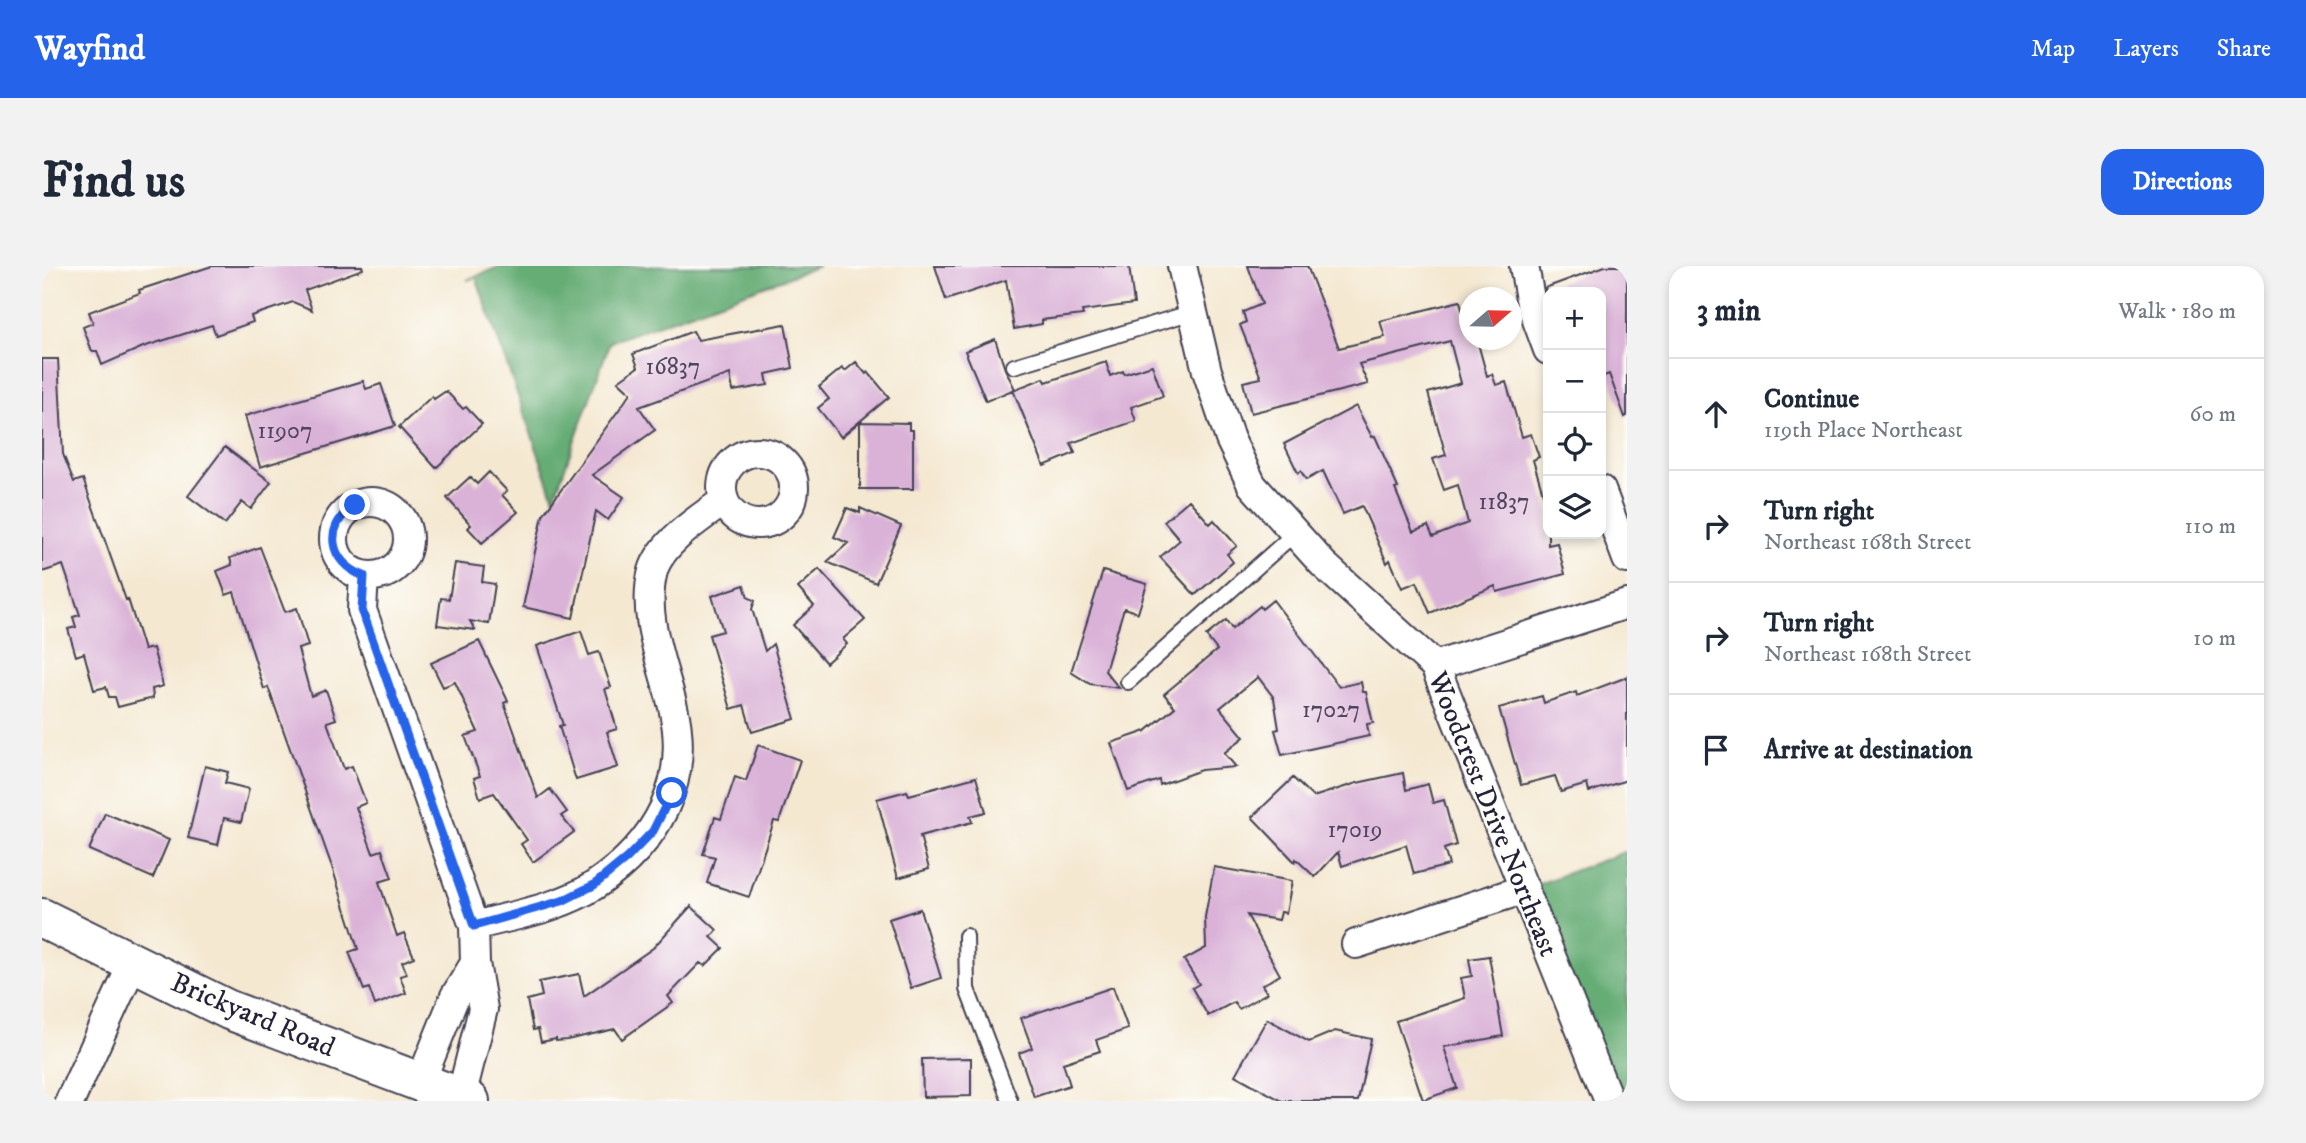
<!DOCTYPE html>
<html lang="en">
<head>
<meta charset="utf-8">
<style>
	:root { --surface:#fff; --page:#f2f2f3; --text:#1f2937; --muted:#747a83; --line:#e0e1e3; --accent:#2563eb }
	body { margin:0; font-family:"IM FELL DW Pica",serif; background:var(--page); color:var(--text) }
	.controls { position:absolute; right:21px; top:21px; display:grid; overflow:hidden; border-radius:14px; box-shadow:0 4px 10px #0003 }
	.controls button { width:63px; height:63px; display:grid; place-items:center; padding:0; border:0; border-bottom:2px solid var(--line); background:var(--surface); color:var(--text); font:35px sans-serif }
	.compass { position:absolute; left:1417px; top:21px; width:63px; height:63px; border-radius:50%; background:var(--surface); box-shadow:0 4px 10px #0003; rotate:70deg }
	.stop { position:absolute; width:21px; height:21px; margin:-16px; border:5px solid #2563eb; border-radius:50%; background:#fff }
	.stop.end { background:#2563eb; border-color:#fff; box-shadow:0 2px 7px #0008 }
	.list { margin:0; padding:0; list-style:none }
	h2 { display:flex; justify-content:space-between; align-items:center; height:91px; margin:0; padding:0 28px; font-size:30px }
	h2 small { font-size:23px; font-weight:400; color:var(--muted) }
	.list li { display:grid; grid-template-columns:46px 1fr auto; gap:21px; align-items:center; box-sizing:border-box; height:112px; padding:0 28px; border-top:2px solid var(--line) }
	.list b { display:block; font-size:26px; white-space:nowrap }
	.list p { margin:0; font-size:23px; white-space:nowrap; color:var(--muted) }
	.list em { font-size:23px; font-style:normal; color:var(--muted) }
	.icon { flex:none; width:38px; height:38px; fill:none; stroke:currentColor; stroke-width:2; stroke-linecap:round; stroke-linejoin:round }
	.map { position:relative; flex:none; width:1585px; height:835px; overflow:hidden; border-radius:21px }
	header { display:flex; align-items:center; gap:42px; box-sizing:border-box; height:98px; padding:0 35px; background:var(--accent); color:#fff }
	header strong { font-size:33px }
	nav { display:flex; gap:38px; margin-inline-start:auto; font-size:24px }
	.intro { display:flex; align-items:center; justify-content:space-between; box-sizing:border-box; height:168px; padding:0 42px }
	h1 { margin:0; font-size:49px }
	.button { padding:18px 32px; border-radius:21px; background:var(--accent); color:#fff; font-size:24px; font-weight:700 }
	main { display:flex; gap:42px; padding:0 42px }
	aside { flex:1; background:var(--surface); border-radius:21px; box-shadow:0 4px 10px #0003 }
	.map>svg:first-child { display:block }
</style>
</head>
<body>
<header>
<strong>Wayfind</strong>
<nav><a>Map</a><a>Layers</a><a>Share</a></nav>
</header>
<div class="intro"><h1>Find us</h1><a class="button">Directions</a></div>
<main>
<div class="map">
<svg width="1585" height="835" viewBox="0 0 1585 835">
	<rect width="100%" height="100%" fill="#fdfcf7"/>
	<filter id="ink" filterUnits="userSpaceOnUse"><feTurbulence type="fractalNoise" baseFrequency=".0143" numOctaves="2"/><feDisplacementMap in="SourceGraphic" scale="14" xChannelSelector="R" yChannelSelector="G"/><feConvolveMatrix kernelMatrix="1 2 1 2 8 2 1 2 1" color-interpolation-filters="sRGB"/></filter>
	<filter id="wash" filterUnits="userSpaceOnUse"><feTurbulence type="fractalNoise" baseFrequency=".00686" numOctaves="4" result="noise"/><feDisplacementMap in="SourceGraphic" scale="28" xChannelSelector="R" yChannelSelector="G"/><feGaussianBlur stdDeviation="1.57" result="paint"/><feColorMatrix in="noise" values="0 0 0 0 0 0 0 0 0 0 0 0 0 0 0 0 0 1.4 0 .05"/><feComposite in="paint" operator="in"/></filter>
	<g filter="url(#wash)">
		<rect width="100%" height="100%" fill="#f4e8d1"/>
		<path fill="#65ac74" stroke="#446758" stroke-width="2" d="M459 0H777L568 76 512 232 434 11 425 14Z
			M1585 585V835H1567L1483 623Z"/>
		<g id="blocks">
			<path fill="#dab2d8" d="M170 0H320L321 3 263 24 270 44 251 36 209 50 211 56 174 69 170 59 101 81 60 99 55 85H50L41 61 51 57 47 46 98 27 97 24Z
				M893 0H1087L1092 38 1040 45 1041 49 1000 54V58L972 63 964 14 904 34Z
				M1206 0H1265L1297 82 1343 71 1338 55 1418 35 1427 74H1435L1445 110 1450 108 1454 119 1464 116 1480 171 1489 168 1497 191 1491 194 1506 244V279L1515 277 1523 308 1455 326 1453 320 1388 347 1375 316 1360 322 1348 294 1345 297 1320 240 1301 248 1281 205 1264 214 1259 205 1256 207 1242 178 1314 140 1330 171 1333 170 1356 222 1353 223 1371 266 1386 260 1391 271 1426 257 1416 219 1402 224 1391 193 1404 189 1386 127 1419 117 1408 75 1317 98 1326 118 1209 147 1201 116 1219 112 1198 59 1204 56 1201 46 1220 38Z
				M1563 0H1585V150L1583 151 1567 108 1559 111V26H1504L1503 22Z
				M743 58 751 102 724 108 726 119 691 125 688 108 597 141 613 164 550 209 582 231 566 254 554 245 531 352 481 341 501 249 589 127 576 115 596 101 591 88 651 65 656 74Z
				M953 73 963 103 973 123 944 135 923 85Z
				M0 93H16L21 188 32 216 41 213 84 334 86 333 102 384 111 382 121 420 110 423 111 432 76 441 73 431H67L64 421 52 424 42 387 34 390 26 363 34 361 31 351 38 349 21 299 0 306Z
				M814 96 824 108 826 106 847 131 799 171 776 142 787 133 777 121 800 102 803 105Z
				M1064 96 1068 110 1081 105 1082 108 1110 99 1121 130 1089 141 1094 155 1029 177 1033 187 1002 200 971 124 1002 112 1004 116Z
				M321 115 324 123 339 118 353 160 218 201 203 150Z
				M404 125 421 143 424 141 440 158 394 202 357 161 390 130 392 133Z
				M818 156 867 157V164H871V223H818Z
				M183 181 229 216 209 243 200 236 183 258 146 230Z
				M447 206 465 225 460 229 476 246 440 277 426 262 429 259 405 232 428 211 435 218Z
				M1147 234 1168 258 1172 254 1195 280 1185 288 1191 296 1153 329 1118 291 1138 274 1122 255Z
				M805 242 818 247V242L859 260 834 317 785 296 806 277 792 271Z
				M218 281 243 346 255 342 266 380 256 383 269 430 284 424 294 453 285 456 302 503 310 500 324 537 314 541 331 587 340 584 350 612 337 616 355 670 362 667 372 691 360 696 365 708 358 710 364 727 333 739 327 722 322 724 307 686 316 683 290 601 226 421 222 423 192 326 184 329 175 305 190 299 188 292Z
				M413 297 442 301 440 316 453 318 447 358 428 355 433 364 395 359 399 332 407 333Z
				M777 303 823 354 801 373 805 378 784 397 751 359 772 340 756 322Z
				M1061 305 1105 318 1096 347 1082 342 1063 405 1077 422 1048 418 1029 406Z
				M702 319 706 331 713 335 710 343 723 385 731 378 753 453 710 466 702 439 689 443 667 369 681 365 670 330Z
				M1231 334 1297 421 1319 416 1321 426H1324L1331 457 1325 458 1327 470 1240 489 1233 464 1237 463 1232 432 1216 411 1178 442 1202 471 1182 487 1194 501 1159 504 1118 519 1117 514 1086 525 1069 477 1104 465 1133 441 1122 428 1175 384 1164 370 1184 354 1190 363 1218 340 1220 343Z
				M539 365 547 389 557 386 569 421 563 423 575 463 565 466 576 501 534 514 517 460 521 459 495 380Z
				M437 375 466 435 462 437 496 532 508 523 525 546 519 550 532 566 491 596 479 578 485 574 452 527 438 532 432 512 438 510 423 470 436 466 413 416 401 421 389 397Z
				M1585 411V514L1547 526 1545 518 1519 526 1513 510 1479 519 1457 442 1500 430 1502 437 1534 426 1535 430Z
				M716 479 758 494 737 556 732 555 707 631 665 617 673 591 661 588 673 551 679 553 693 511 704 515Z
				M163 500 186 506 183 517 207 523 199 556 182 552 176 579 146 572Z
				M1361 507 1364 524 1386 518 1391 537 1402 534 1414 579 1402 583 1407 599 1372 608 1364 579 1300 600 1296 586 1273 611 1254 593 1253 596 1210 551 1251 512 1271 531 1315 517Z
				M934 511 944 546 928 550 930 556 878 570 887 603 856 612 835 533 865 525 867 529Z
				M63 547 127 574 111 612 47 584Z
				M1172 601 1250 615 1244 647 1239 646 1237 654 1205 649 1238 709 1220 719 1225 727 1197 743 1192 736 1166 750 1150 722 1157 718 1142 694 1164 682 1163 651Z
				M649 640 675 664 669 671 681 682 663 700 658 697 626 730 631 737 580 773 573 763 525 774 514 775V773L499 776 496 763 491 764 485 734 500 730 497 716 537 708 542 730 611 682Z
				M878 643 899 712 869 722 847 653Z
				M1447 690 1461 770 1402 781 1415 822 1381 834 1354 755 1423 732 1419 712 1430 710 1427 693Z
				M1071 721 1086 763 1054 774 1058 785 1021 797 1028 819 992 831 977 787 990 782 979 752Z
				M1225 753 1267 776 1293 765 1329 773 1316 835H1240L1193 809Z
				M929 792V830L881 831 880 793Z"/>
		</g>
	</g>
	<g filter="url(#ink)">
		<use href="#blocks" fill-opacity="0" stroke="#424052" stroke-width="2"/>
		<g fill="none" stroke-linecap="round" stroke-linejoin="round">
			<g stroke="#424052" stroke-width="18">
				<path id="lane" d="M972 100 1151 46
					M1086 416 1253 267
					M924 670 925 723 968 835"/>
			</g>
			<g stroke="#424052" stroke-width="32">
				<path id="street" d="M1140 0 1165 105 1188 173 1210 219 1281 298 1393 400 1567 835
					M1482 0 1489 38 1506 84
					M680 222a36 36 0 1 1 72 0a36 36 0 1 1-72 0Z
					M1559 224 1585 293
					M292 273a37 37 0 1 1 74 0a37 37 0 1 1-74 0Z
					M322 310 320 344 432 660 433 697
					M1393 400 1585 338
					M432 660C472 649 519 642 553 619 615 577 649 516 631 441 621 399 599 349 611 305 619 277 659 251 682 235
					M1314 678 1483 623
					M378 817 413 730 433 697 441 743 419 831
					M28 835 91 697"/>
			</g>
			<g stroke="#424052" stroke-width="42">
				<path id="secondary" d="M0 652 187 744 428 835"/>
			</g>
			<use href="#lane" stroke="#fff" stroke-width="14"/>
			<use href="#street" stroke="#fff" stroke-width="28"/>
			<use href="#secondary" stroke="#fff" stroke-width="38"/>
		</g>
	</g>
	<g fill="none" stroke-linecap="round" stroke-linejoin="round" filter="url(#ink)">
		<path stroke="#2563eb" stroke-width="9" d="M313 239C281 260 286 296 322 310L320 344 432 660 520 635 552 619 585 592 611 565 630 527"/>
	</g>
	<g text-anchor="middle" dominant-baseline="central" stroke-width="5" stroke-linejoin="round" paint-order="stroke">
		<g font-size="24" fill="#504662">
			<text x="631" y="101">16837</text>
			<text x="243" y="165">11907</text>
			<text x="1462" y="236">11837</text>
			<text x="1289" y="444">17027</text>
			<text x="1313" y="564">17019</text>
		</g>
		<g font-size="28" fill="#22223b" stroke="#fdfcf7">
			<text transform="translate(1451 548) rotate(68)">Woodcrest Drive Northeast</text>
			<text transform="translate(211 749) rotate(23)">Brickyard Road</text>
		</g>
	</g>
</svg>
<div class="controls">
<button>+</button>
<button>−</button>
<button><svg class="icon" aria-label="locate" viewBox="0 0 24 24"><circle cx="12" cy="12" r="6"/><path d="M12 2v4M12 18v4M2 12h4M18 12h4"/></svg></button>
<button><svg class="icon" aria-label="layers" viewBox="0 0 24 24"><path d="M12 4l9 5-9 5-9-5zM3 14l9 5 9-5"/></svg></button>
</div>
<svg class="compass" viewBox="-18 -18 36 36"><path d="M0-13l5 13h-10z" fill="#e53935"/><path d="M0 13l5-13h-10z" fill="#747a83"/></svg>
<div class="stop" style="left:630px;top:527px"></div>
<div class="stop end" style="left:313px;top:239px"></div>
</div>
<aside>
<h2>3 min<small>Walk · 180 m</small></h2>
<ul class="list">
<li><svg class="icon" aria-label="ahead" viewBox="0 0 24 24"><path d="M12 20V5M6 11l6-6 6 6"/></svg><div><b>Continue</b><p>119th Place Northeast</p></div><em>60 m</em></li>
<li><svg class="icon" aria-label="right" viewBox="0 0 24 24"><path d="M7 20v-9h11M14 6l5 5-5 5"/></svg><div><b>Turn right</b><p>Northeast 168th Street</p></div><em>110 m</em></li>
<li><svg class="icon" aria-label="right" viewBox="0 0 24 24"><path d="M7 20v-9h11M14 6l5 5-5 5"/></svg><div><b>Turn right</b><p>Northeast 168th Street</p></div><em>10 m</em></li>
<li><svg class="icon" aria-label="arrive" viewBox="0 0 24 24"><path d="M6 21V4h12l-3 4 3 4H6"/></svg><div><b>Arrive at destination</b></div></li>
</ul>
</aside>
</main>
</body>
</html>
